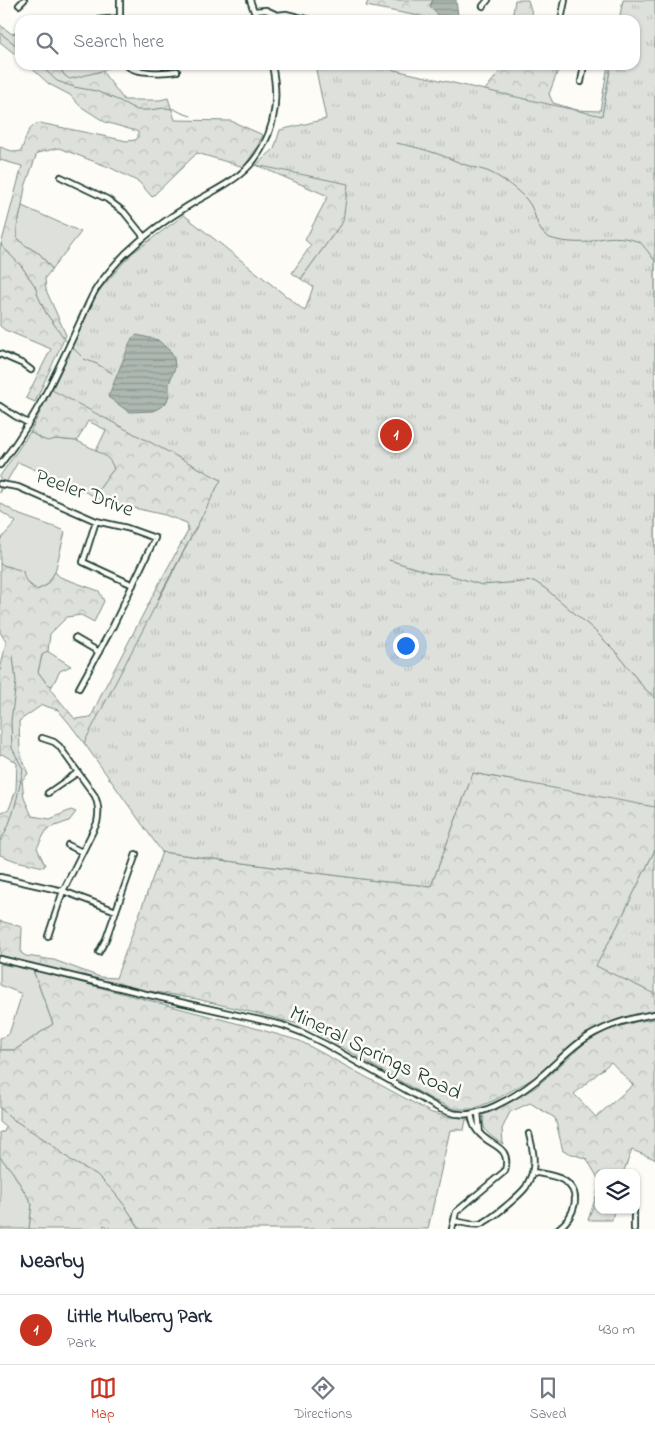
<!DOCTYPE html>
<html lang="en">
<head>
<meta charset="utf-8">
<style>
	:root { --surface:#fff; --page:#f6f6f7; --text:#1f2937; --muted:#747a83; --line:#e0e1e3; --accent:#c8321e }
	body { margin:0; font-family:"Indie Flower",sans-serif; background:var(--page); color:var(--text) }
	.controls { position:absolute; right:15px; bottom:15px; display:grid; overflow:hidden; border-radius:10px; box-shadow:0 1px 4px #0004 }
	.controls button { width:45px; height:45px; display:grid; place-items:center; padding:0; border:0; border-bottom:1px solid var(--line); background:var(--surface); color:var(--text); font:25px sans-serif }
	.you { position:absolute; left:405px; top:645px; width:18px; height:18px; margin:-12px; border:4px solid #fff; border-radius:50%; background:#1a73e8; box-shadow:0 0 0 8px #1a73e833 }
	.badge { display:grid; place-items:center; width:32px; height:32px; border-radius:50%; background:var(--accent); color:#fff; font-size:16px; font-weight:700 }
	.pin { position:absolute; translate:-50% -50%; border:2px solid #fff; box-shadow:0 1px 5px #0006 }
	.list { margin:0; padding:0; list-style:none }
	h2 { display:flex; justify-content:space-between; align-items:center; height:65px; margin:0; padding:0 20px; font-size:21px }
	h2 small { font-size:16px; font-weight:400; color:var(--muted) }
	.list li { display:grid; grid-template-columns:32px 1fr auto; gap:15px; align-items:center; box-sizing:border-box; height:70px; padding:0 20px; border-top:1px solid var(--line) }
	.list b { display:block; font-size:19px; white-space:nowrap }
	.list p { margin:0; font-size:16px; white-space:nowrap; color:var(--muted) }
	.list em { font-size:16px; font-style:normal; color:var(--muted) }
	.icon { flex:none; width:28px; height:28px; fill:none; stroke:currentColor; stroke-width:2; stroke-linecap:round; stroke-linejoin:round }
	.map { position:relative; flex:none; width:655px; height:1229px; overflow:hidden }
	.search { position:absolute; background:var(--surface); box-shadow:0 1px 4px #0004; left:15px; right:15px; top:15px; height:55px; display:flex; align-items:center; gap:12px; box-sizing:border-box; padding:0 18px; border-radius:15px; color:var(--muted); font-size:19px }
	.sheet { height:135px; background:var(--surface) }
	nav { display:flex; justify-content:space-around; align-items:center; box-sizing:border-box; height:70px; border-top:1px solid var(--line); background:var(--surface); font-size:14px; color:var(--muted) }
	nav a { display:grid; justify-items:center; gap:2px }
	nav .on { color:var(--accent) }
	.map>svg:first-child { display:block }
</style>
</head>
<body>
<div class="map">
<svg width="655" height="1229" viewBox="0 0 655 1229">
	<defs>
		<pattern id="forest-crowns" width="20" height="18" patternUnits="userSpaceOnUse" patternTransform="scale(1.25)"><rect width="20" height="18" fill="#dde0db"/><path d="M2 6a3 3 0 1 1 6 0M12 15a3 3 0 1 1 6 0" fill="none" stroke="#bdc1bd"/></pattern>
		<pattern id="park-tufts" width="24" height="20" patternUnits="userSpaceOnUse" patternTransform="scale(1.25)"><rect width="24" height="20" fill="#dde0db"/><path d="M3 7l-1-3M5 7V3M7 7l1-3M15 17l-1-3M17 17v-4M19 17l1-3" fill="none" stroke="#bdc1bd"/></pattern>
		<pattern id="water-rules" width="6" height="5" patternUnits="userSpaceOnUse" patternTransform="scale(1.25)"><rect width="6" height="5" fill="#aeb8b1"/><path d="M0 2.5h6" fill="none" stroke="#8d9791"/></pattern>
	</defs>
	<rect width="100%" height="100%" fill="#fdfcf7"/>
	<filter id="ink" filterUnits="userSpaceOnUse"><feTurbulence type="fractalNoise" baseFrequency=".02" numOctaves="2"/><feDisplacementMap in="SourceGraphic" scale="10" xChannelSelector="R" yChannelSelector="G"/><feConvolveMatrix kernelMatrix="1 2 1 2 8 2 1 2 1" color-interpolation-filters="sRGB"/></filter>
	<g filter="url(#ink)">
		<path fill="#dde0db" stroke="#7e8e88" d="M66 65H114L102 71 70 80C65 76 62 73 60 67Z
			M22 206 81 232 52 269 40 254 23 244 17 237V227Z
			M30 432 42 439 48 440 56 439 77 441 102 453 111 461 114 469C106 478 101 488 94 496L18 462 0 493V476Z
			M0 503 20 515 63 530 65 532 55 572 47 585 37 590 10 568 0 564V540L16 522 0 511Z
			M47 651 71 666 60 671 52 686 48 685 38 672 42 655Z
			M0 964 33 970 53 1024 15 1050H0V1038L9 1034 22 994 0 985Z
			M0 1157 12 1171 32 1204 29 1229H0Z"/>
		<path fill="url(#forest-crowns)" stroke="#7e8e88" fill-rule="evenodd" d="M375 0H433L430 5 444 20H430L424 17 366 6 368 1Z
			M515 0H528L534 20H512Z
			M655 0V850L618 925 597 965 655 994V1010L625 1017 582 1035 534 1078 495 1100 473 1109H454L433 1100 305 1026 259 1014 197 999 114 985 0 955V921L22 927 21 953 26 956 54 960 100 977 116 978 162 852 377 881 431 886 473 773 540 785 472 773 84 743 69 723 58 710 42 705 19 721 20 752 28 774 22 780 24 798 32 816 50 819 71 810 76 812 69 821 47 829 37 848 45 865 44 867 16 861 0 855V813L9 809 16 790 17 763 2 754 0 755V671L6 642 0 632V564L23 571C24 581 29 585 37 590L47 585 55 572 60 577 99 591 104 601 94 622 81 615 67 617 50 634 48 652 47 651 42 655 38 672 47 684 52 686 50 689 75 719 91 717 103 691 161 580 188 531 187 523 165 515 103 501 94 496C101 488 106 478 114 469 111 460 106 455 96 451L106 430 88 421 77 441 56 439 48 441 42 439 30 432 52 389 222 480 158 599 222 480 305 312 343 221 301 279 292 273 311 245 305 240 328 196 256 165 484 91 505 65H560L549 94 553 103 577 110 600 111 608 65H611L602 116 635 65V20Z
			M0 25 12 34 20 31V58L0 42Z
			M28 65H46L52 70 60 67C62 73 64 76 70 79L102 71 124 100H160L168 98 175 120 231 121 263 135 256 149 244 167 197 153 152 197 139 182 111 168 59 148 37 153 25 187 22 206 17 227V237L23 244 40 254 52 269 45 278 46 290 66 335 35 402 26 398 51 349 5 330 0 326V249L22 166 0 160V147L15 152 21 151C27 138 25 128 40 123L127 141 135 140 138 138V132L136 131 105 122 80 106 70 95 49 84Z
			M33 970 255 1028 300 1041 432 1113 448 1117 465 1118 476 1116 507 1104 536 1087 586 1042 608 1030 635 1022 655 1019V1159L632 1150 623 1173H599V1180L587 1159 563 1151 555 1118 530 1103 510 1112 502 1129 503 1144C492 1137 481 1132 484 1117L466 1120 464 1130H450L428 1229H111L104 1225 103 1229H29L32 1204 12 1171 0 1157V1132H4L6 1127 0 1122V1050H15L53 1024ZM611 1062 633 1085 596 1117 574 1094Z
			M599 1188V1210H614L612 1220H588Z"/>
		<path fill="url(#park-tufts)" stroke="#7e8e88" d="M623 0H655V807L473 773 431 886 377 881 162 852 84 743 221 480 52 390 97 293 131 254 184 215 305 311 313 287 301 279 343 221 348 184 256 165 274 149 280 130 326 119 315 65H372L602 116 611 65H635V20H619Z
			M655 850V994L596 966 618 925Z"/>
		<path fill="url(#water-rules)" stroke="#75877f" d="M433 0H456L458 16C449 27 437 15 430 7Z
			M137 335 158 340 170 351 174 358 175 367 169 384V395L167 401 165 404 154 411 129 412 108 397 132 338Z"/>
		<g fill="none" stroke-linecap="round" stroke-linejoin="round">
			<path stroke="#75877f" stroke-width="1" d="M0 33 20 48
				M40 65 57 81 74 87 96 91 120 101 137 110H149L164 108 174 109 182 113 191 116
				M396 143C417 147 438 153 458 162 467 166 477 168 487 171 500 176 518 190 527 200 537 211 535 232 550 238 561 242 577 243 588 242 592 241 596 239 599 239 611 236 630 237 641 243 643 245 652 257 655 261
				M0 244 22 267 35 286 38 296 46 313 67 342
				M73 348 84 359 97 364 112 373
				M389 560 431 573 446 574 482 585 534 581 546 589 592 628 617 653 643 687 655 698
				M0 841C14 820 18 794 23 769L12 748 11 721 16 682 13 656
				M0 1108 14 1120 50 1143 73 1162 96 1174 113 1191 125 1206 140 1229"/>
			<g stroke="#1f3d34" stroke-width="8">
				<path id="minor" d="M250 0 257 20
					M19 5 24 0
					M483 6 488 0
					M254 11 266 10 277 15 286 14 310 20
					M120 19V0
					M97 20 120 18
					M561 20 565 0
					M126 65C136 74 164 73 177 71
					M581 82 584 65
					M61 177 107 199 124 212 144 237
					M0 354 23 364 31 370
					M0 406 15 416 28 423
					M0 465C19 440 36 413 50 385 61 363 71 342 81 320 86 309 91 296 98 286 106 275 115 264 125 254 144 236 165 220 188 206 217 188 246 179 263 146 277 120 278 93 272 65
					M0 484 18 487 96 521 127 528 155 538 113 626 79 688
					M96 521 83 562 133 585
					M75 638 99 652
					M42 738 54 742 59 746 95 796C99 806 99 813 97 823L63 891 48 936
					M48 793 77 773
					M68 845 82 852
					M0 877 63 891 116 911
					M99 952 106 939 136 854
					M0 959 162 998 282 1025 303 1033 325 1044 440 1109C446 1111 453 1114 459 1114 471 1116 484 1111 495 1106 514 1097 531 1086 546 1072 557 1062 568 1051 580 1042 601 1027 630 1018 655 1014
					M478 1112 480 1134
					M533 1172C542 1174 555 1175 563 1180 584 1193 574 1217 558 1229
					M454 1221C462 1222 472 1226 480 1224 490 1221 520 1195 526 1187 528 1183 531 1177 532 1173 536 1161 532 1146 529 1134
					M452 1229 456 1212 505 1171C512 1143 488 1148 476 1129 473 1125 472 1119 471 1114
					M634 1229V1210"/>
			</g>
			<use href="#minor" stroke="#fdfcf7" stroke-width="4.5"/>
		</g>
	</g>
	<g text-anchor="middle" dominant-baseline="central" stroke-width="5" stroke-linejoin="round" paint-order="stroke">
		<g font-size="22" fill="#1f3d34" stroke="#fdfcf7">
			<text transform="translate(84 494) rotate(20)">Peeler Drive</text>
			<text transform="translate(375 1054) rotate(26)">Mineral Springs Road</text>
		</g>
	</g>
</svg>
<div class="controls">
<button><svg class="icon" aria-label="layers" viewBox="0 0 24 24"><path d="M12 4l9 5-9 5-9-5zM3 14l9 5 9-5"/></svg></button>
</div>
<div class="you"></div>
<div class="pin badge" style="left:396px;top:435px">1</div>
<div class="search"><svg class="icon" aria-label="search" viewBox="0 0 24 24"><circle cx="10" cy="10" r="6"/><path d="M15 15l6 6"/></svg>Search here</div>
</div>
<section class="sheet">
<h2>Nearby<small></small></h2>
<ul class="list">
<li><span class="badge">1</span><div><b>Little Mulberry Park</b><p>Park</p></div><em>430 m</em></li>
</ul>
</section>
<nav>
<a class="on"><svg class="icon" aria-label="map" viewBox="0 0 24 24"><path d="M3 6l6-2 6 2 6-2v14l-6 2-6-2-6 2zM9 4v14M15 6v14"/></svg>Map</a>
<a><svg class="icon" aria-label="directions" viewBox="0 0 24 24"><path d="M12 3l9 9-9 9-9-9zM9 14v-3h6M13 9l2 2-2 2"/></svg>Directions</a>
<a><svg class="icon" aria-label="saved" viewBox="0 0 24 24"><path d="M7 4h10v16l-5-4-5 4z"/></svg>Saved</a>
</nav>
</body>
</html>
